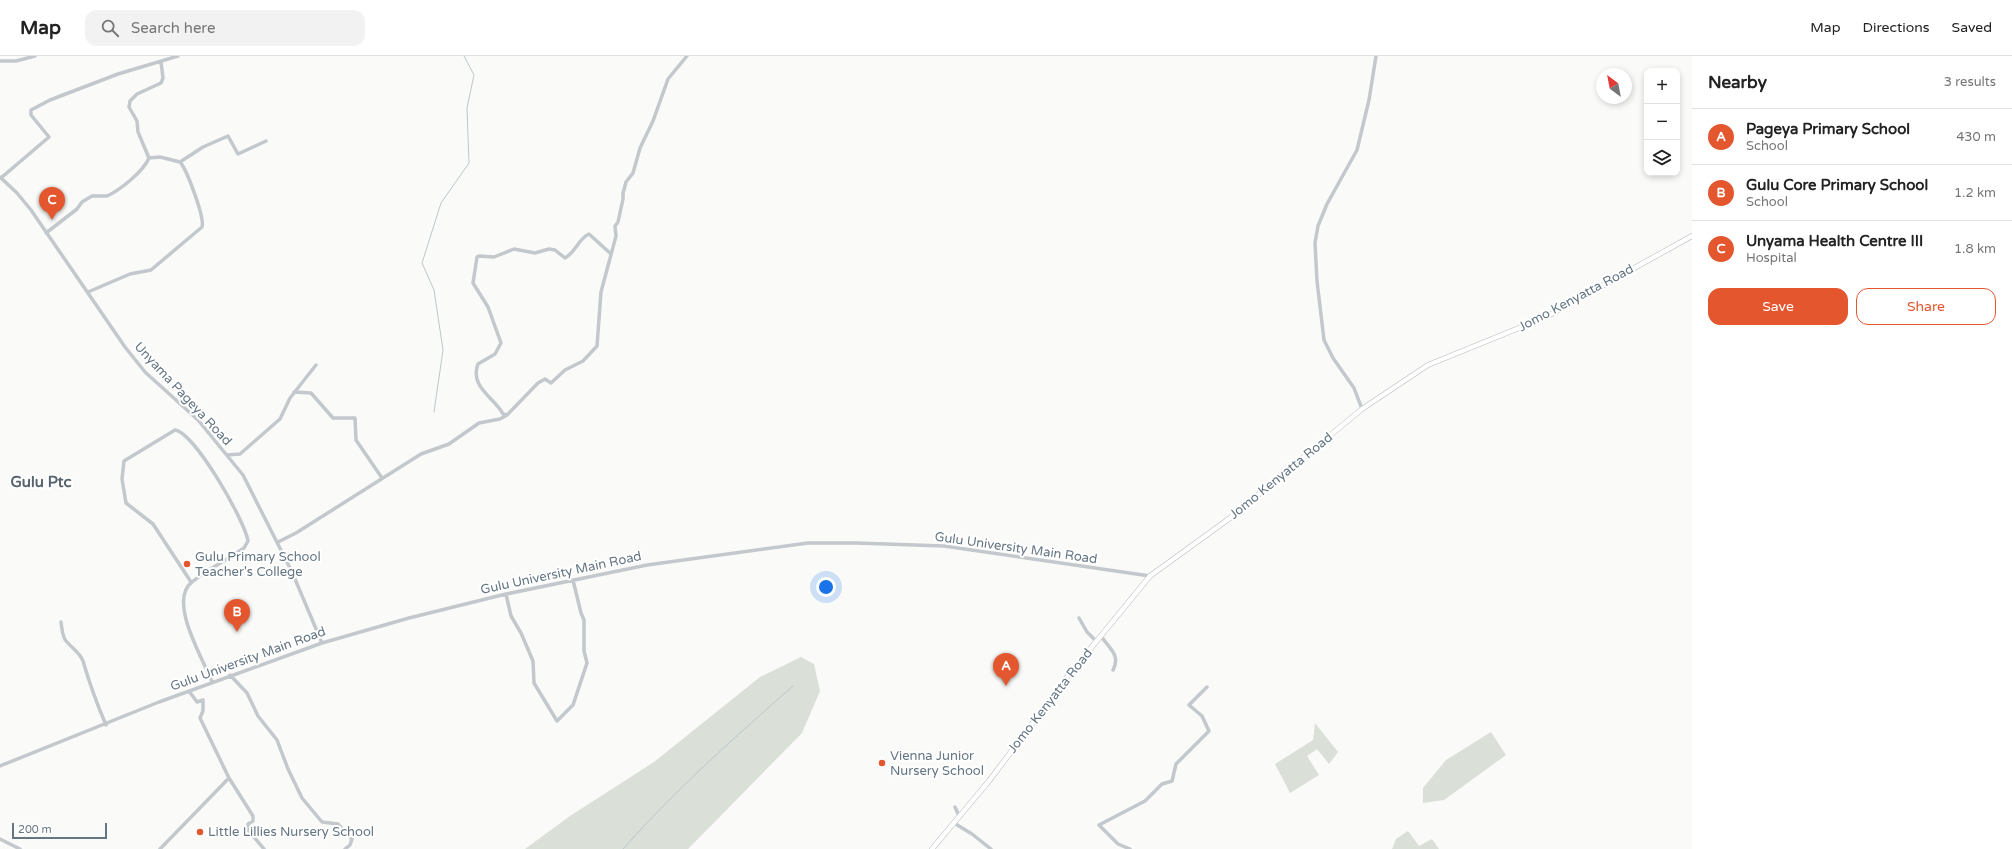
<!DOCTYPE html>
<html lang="en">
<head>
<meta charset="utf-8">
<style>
	:root { --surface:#fff; --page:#f2f2f2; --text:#222; --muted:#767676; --line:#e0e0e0; --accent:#e4572e }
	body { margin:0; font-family:"Varela Round",sans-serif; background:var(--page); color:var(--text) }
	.controls { position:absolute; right:12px; top:12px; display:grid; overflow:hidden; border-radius:8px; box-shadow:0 2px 6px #0003 }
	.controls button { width:36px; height:36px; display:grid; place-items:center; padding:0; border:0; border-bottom:1px solid var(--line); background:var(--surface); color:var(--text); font:20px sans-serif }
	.compass { position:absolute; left:1596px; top:12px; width:36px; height:36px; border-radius:50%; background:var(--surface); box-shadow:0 2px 6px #0003; rotate:328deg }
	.scale { position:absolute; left:12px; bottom:10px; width:95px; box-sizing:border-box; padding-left:4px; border:2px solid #657683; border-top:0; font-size:11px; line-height:14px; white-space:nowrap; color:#657683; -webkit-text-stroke:3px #fff; paint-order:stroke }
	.you { position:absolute; left:826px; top:531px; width:14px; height:14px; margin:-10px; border:3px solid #fff; border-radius:50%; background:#1a73e8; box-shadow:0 0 0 6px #1a73e833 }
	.badge { display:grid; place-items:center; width:26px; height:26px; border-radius:50%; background:var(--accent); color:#fff; font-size:13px; font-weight:700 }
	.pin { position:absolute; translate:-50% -33px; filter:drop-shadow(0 1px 2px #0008) }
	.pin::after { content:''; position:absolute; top:21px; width:14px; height:12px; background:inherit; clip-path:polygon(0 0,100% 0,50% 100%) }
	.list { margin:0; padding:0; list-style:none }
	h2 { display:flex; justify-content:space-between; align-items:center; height:52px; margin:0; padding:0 16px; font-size:17px }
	h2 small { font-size:13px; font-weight:400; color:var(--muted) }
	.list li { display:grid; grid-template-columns:26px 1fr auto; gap:12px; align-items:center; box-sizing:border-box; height:56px; padding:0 16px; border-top:1px solid var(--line) }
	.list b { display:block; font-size:15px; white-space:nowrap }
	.list p { margin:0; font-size:13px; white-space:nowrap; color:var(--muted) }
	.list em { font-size:13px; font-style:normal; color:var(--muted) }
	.actions { display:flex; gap:8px; padding:12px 16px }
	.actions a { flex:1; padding:9px 0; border:1px solid var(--accent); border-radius:12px; text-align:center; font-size:14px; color:var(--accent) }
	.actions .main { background:var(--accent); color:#fff }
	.icon { flex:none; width:22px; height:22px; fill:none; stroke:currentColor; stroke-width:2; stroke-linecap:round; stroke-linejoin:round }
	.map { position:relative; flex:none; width:1692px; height:793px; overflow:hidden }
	header { display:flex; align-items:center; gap:24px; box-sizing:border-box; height:56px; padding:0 20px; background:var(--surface); border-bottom:1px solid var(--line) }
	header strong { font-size:19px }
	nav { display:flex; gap:22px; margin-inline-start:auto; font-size:14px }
	.search { width:280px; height:36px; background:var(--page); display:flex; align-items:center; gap:10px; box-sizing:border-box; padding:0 14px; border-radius:12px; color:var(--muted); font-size:15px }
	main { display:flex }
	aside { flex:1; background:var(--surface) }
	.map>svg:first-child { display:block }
</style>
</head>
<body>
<header>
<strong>Map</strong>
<div class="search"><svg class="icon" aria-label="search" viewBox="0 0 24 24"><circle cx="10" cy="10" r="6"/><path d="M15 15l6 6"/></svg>Search here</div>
<nav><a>Map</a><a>Directions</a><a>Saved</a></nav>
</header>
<main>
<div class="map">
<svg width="1692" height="793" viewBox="0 0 1692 793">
	<rect width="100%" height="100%" fill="#fafaf8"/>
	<path fill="#dadfd7" d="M801 601 814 608 820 635 802 677 688 793H525L570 760 654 706 760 621Z
		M1315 667 1338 696 1329 708 1317 693 1307 700 1319 719 1290 737 1275 708 1313 684Z
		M1491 676 1506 699 1444 744 1423 747V732L1446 704Z
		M1408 775 1419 790 1432 783 1439 793H1392L1396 783Z"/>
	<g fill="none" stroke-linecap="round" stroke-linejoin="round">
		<path stroke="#bbc7cb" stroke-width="1" d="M434 356 443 294 434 234 422 207 441 147 469 107 467 52 474 19 464 0
			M623 793C675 734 734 682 793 630"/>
		<g stroke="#b5babe" stroke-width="5.5">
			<path id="major" d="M932 793 989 725 1068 620 1150 520 1230 462 1362 353 1428 309 1546 261 1692 180"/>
		</g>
		<path stroke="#c3c8cc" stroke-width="3.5" d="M0 5H16L35 0
			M149 102 138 76 137 65 129 51 130 45 137 38 161 27 163 22 161 6
			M0 121 17 137 31 154 125 291 145 316 198 364 243 419 292 516 322 587
			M1 122 49 81 31 59V54L50 44 118 18 178 0
			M46 177 77 153 82 146 92 140H107C120 134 143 116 149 102L160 101 180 106 203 91 228 80 238 98 266 85
			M611 198 589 178C578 183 576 196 565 202L555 194 549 193 535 197 514 193 494 201 479 200 477 201 473 227 488 251 501 287 495 298 478 308C469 331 495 342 503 358L507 359 538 327 545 323 551 327 565 314 583 305 597 290 601 236 616 180 615 170 618 166 623 143V137L626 126 633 117 640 92 653 65 668 23 687 0
			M88 236 130 218 151 214 202 171C205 162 187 114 180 106
			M294 336 311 337 333 362H355L356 384 382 422
			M1362 353 1354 332 1333 302 1324 284 1317 225 1315 187 1318 170 1327 148 1357 94 1369 44 1376 0
			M227 399 240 398 280 363 290 342 316 309
			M278 486 296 477 421 398 449 388 479 367 500 363 507 359
			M191 526 153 468 126 447 122 423 124 405 175 374C195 377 245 465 248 485L244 492C227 504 208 513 192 526 167 545 204 604 212 626
			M506 538 511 560 521 577 533 605 534 627 557 665 573 649 587 607 584 595V564L581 557 573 524
			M1079 562 1087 576 1096 585
			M61 566C62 572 62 582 67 586 72 592 80 597 83 605 89 626 97 648 106 669
			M1101 580C1109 592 1121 599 1113 614
			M230 619 247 637 258 660 277 684 288 713 302 742 322 766 338 768 352 783 350 789 345 793
			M189 635 197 646 203 644V655L200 662 229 722 253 760V765L248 768V774L264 793
			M0 710 159 646 322 587 409 562 506 538 647 509 808 487H856L944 490 1150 520
			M955 751 959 760
			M954 767 972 778 991 793
			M0 783 20 793
			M160 793 229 722
			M1130 793 1118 788 1099 769 1145 745 1162 728 1172 725 1176 708 1209 675 1202 660 1189 649 1207 631"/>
		<use href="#major" stroke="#fff" stroke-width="4.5"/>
	</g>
	<g fill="#e4572e" stroke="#fff" stroke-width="1.5">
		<circle cx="187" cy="508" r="4"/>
		<circle cx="882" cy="707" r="4"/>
		<circle cx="200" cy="776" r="4"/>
	</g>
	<g text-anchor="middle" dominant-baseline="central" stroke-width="4" stroke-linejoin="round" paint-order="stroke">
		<g font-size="13" fill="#657683" stroke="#fff">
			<text transform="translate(1576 242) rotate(-28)">Jomo Kenyatta Road</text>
			<text transform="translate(183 338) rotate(47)">Unyama Pageya Road</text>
			<text transform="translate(1281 420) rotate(-39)">Jomo Kenyatta Road</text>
			<text transform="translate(1016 492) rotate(8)">Gulu University Main Road</text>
			<text transform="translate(561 517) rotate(-12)">Gulu University Main Road</text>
			<text transform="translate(248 603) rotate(-20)">Gulu University Main Road</text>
			<text transform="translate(1050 645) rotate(-52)">Jomo Kenyatta Road</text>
		</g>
		<g font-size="13" fill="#657683" stroke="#fff" text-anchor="start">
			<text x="195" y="501">Gulu Primary School<tspan x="195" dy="15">Teacher's College</tspan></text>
			<text x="890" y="700">Vienna Junior<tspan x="890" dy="15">Nursery School</tspan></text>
			<text x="208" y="776">Little Lillies Nursery School</text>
		</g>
		<g font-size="15" font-weight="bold" fill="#57646e" stroke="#fff">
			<text x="41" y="426">Gulu Ptc</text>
		</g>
	</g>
</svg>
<div class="controls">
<button>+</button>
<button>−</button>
<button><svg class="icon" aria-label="layers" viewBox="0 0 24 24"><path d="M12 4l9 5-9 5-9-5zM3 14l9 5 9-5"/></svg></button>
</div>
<svg class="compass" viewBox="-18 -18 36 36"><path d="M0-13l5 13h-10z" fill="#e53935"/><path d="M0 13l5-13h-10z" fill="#767676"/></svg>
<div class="scale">200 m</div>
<div class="you"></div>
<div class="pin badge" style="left:1006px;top:630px">A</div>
<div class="pin badge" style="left:237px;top:576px">B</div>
<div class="pin badge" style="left:52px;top:164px">C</div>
</div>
<aside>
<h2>Nearby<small>3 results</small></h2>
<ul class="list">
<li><span class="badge">A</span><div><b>Pageya Primary School</b><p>School</p></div><em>430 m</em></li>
<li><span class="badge">B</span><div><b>Gulu Core Primary School</b><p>School</p></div><em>1.2 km</em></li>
<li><span class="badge">C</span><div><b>Unyama Health Centre III</b><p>Hospital</p></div><em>1.8 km</em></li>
</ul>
<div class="actions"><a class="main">Save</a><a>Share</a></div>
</aside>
</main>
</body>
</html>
